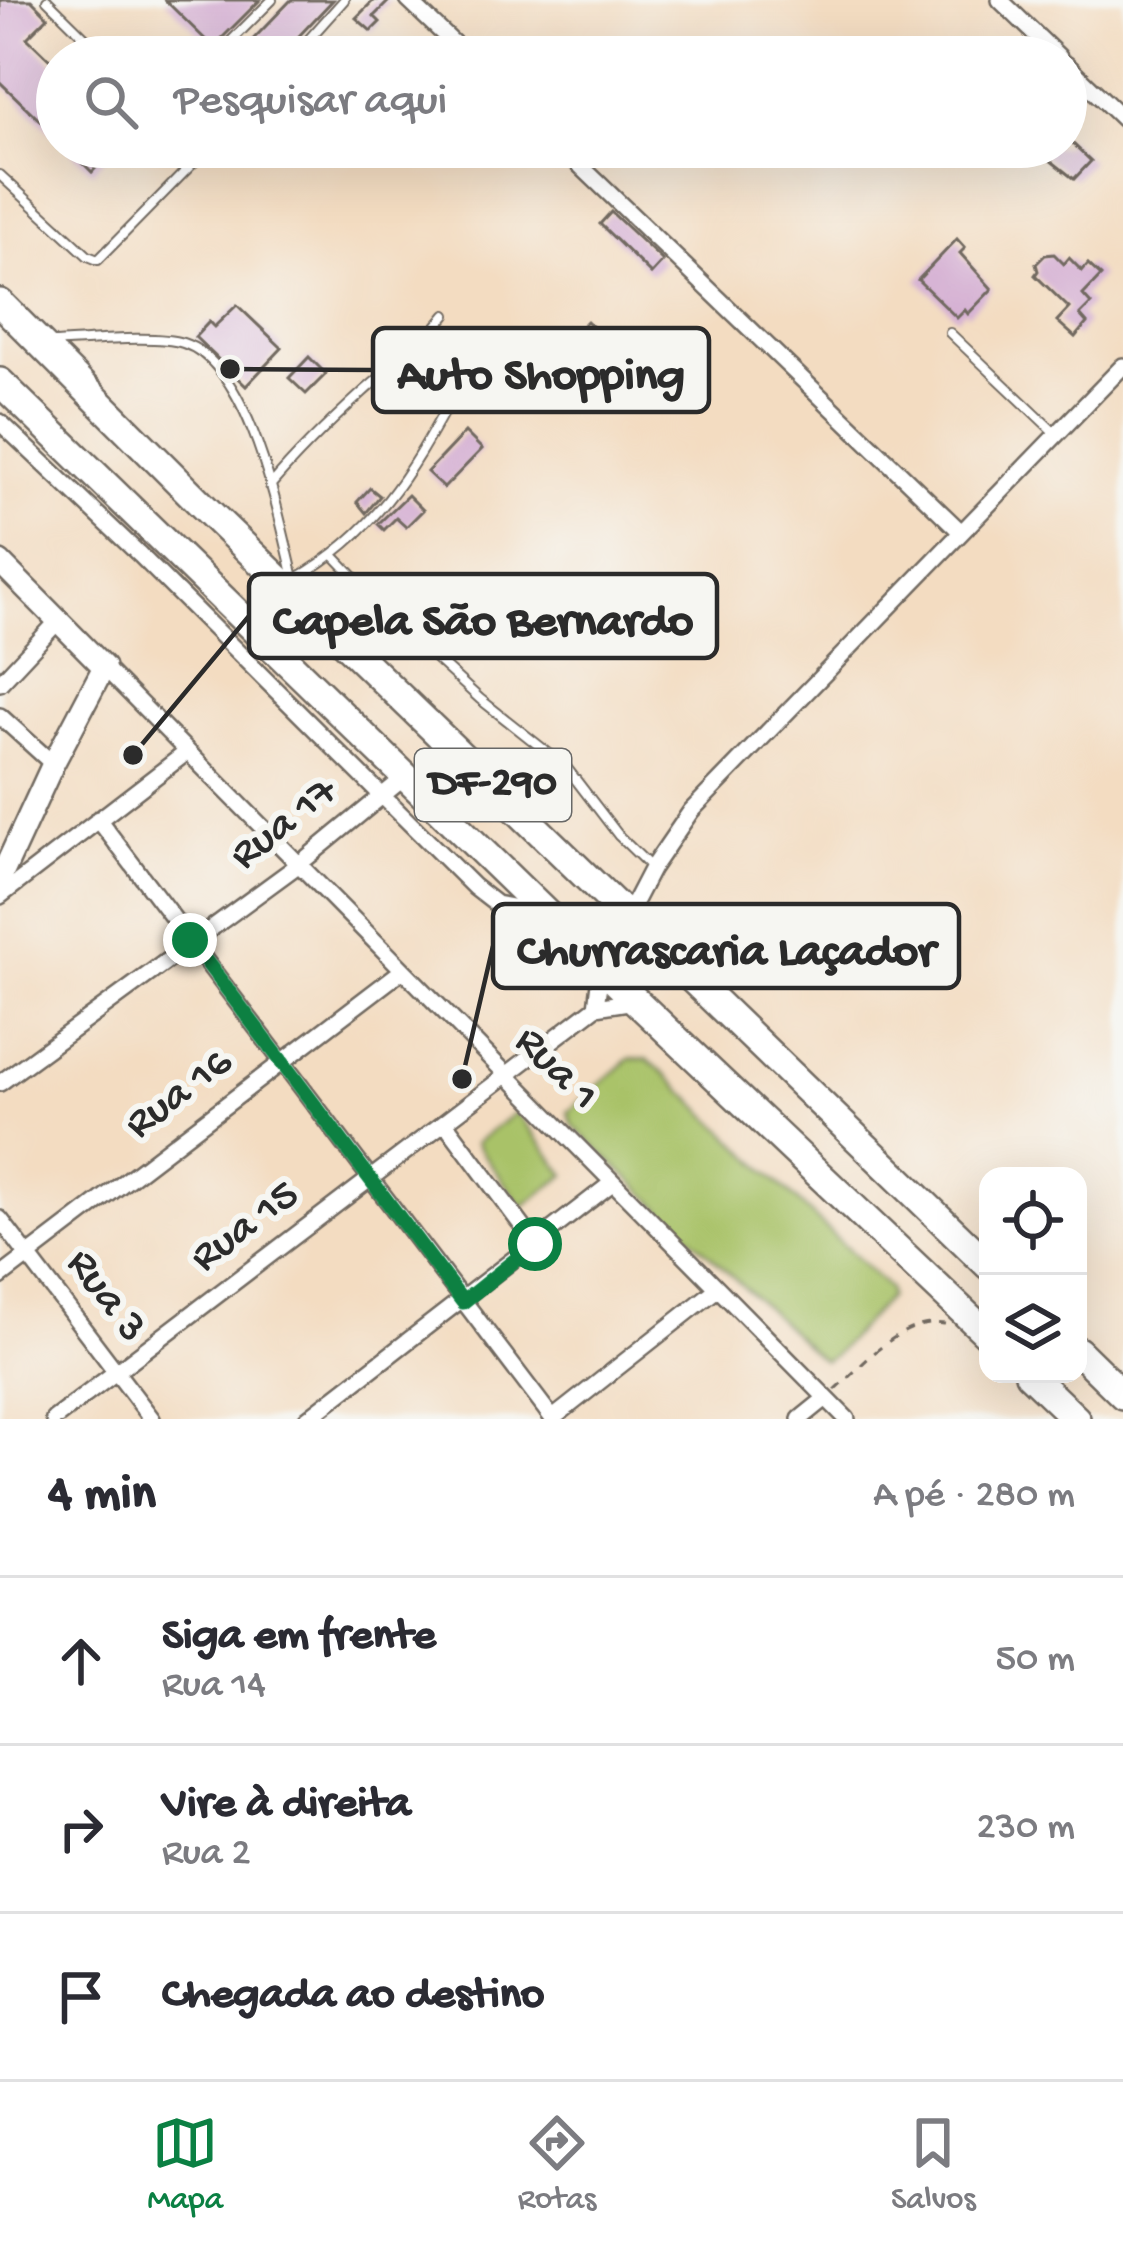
<!DOCTYPE html>
<html lang="pt">
<head>
<meta charset="utf-8">
<style>
	:root { --surface:#fff; --page:#f2f2f3; --text:#2b2b33; --muted:#7c7c81; --line:#e1e1e2; --accent:#0b8043 }
	body { margin:0; font-family:"Gochi Hand",sans-serif; background:var(--page); color:var(--text) }
	.controls { position:absolute; right:36px; bottom:36px; display:grid; overflow:hidden; border-radius:24px; box-shadow:0 12px 48px #0002 }
	.controls button { width:108px; height:108px; display:grid; place-items:center; padding:0; border:0; border-bottom:3px solid var(--line); background:var(--surface); color:var(--text); font:60px sans-serif }
	.stop { position:absolute; width:36px; height:36px; margin:-27px; border:9px solid #0b8043; border-radius:50%; background:#fff }
	.stop.end { background:#0b8043; border-color:#fff; box-shadow:0 3px 12px #0008 }
	.list { margin:0; padding:0; list-style:none }
	h2 { display:flex; justify-content:space-between; align-items:center; height:156px; margin:0; padding:0 48px; font-size:51px }
	h2 small { font-size:39px; font-weight:400; color:var(--muted) }
	.list li { display:grid; grid-template-columns:78px 1fr auto; gap:36px; align-items:center; box-sizing:border-box; height:168px; padding:0 48px; border-top:3px solid var(--line) }
	.list b { display:block; font-size:45px; white-space:nowrap }
	.list p { margin:0; font-size:39px; white-space:nowrap; color:var(--muted) }
	.list em { font-size:39px; font-style:normal; color:var(--muted) }
	.icon { flex:none; width:66px; height:66px; fill:none; stroke:currentColor; stroke-width:2; stroke-linecap:round; stroke-linejoin:round }
	.map { position:relative; flex:none; width:1123px; height:1419px; overflow:hidden }
	.search { position:absolute; background:var(--surface); box-shadow:0 12px 48px #0002; left:36px; right:36px; top:36px; height:132px; display:flex; align-items:center; gap:30px; box-sizing:border-box; padding:0 42px; border-radius:66px; color:var(--muted); font-size:45px }
	.sheet { height:660px; background:var(--surface) }
	nav { display:flex; justify-content:space-around; align-items:center; box-sizing:border-box; height:168px; border-top:3px solid var(--line); background:var(--surface); font-size:33px; color:var(--muted) }
	nav a { display:grid; justify-items:center; gap:6px }
	nav .on { color:var(--accent) }
	.map>svg:first-child { display:block }
</style>
</head>
<body>
<div class="map">
<svg width="1123" height="1419" viewBox="0 0 1123 1419">
	<rect width="100%" height="100%" fill="#f6f6f2"/>
	<filter id="ink" filterUnits="userSpaceOnUse"><feTurbulence type="fractalNoise" baseFrequency=".00833" numOctaves="2"/><feDisplacementMap in="SourceGraphic" scale="24" xChannelSelector="R" yChannelSelector="G"/><feConvolveMatrix kernelMatrix="1 2 1 2 8 2 1 2 1" color-interpolation-filters="sRGB"/></filter>
	<filter id="wash" filterUnits="userSpaceOnUse"><feTurbulence type="fractalNoise" baseFrequency=".004" numOctaves="4" result="noise"/><feDisplacementMap in="SourceGraphic" scale="48" xChannelSelector="R" yChannelSelector="G"/><feGaussianBlur stdDeviation="2.7" result="paint"/><feColorMatrix in="noise" values="0 0 0 0 0 0 0 0 0 0 0 0 0 0 0 0 0 1.4 0 .05"/><feComposite in="paint" operator="in"/></filter>
	<g filter="url(#wash)">
		<rect width="100%" height="100%" fill="#f3dcc1"/>
		<path fill="#a9c268" stroke="#6a764a" stroke-width="3" d="M629 1059H647L663 1072 888 1288 889 1297 833 1356 824 1361 816 1355 573 1126 568 1112Z
			M516 1112 566 1175 522 1207 475 1143Z"/>
		<g id="blocks">
			<path fill="#d5b0d3" d="M0 0H31L48 17 27 38 57 67V137L0 82Z
				M165 0H260L213 47Z
				M291 0H333L279 57H236Z
				M374 0H390L374 16 380 22 371 31 356 18Z
				M1066 137 1091 161 1074 179 1040 152 1045 147H1066Z
				M67 147H115L92 172Z
				M611 212 663 261 651 274 600 224Z
				M957 239 965 248 960 253 992 289 968 314 965 310 957 318 918 280Z
				M1054 254 1064 264 1069 258 1082 271 1088 264 1101 276 1083 295 1091 304 1080 315 1087 323 1075 337 1057 321 1069 308 1035 275 1038 271 1036 264 1045 255Z
				M237 305 282 348 246 386 195 337 209 322 214 327Z
				M587 321 596 330 576 352 566 342Z
				M309 357 326 374 306 394 289 378Z
				M465 432 482 449 444 488 427 472Z
				M370 488 380 496 366 513 357 502Z
				M408 495 423 510 406 527 396 518 384 530 378 524Z"/>
		</g>
	</g>
	<g filter="url(#ink)">
		<use href="#blocks" fill-opacity="0" stroke="#716960" stroke-width="3"/>
		<g fill="none" stroke-linecap="round" stroke-linejoin="round">
			<g stroke="#716960" stroke-width="12">
				<path id="lane" d="M47 0 105 57
					M215 57 272 0
					M293 57 344 0
					M0 175 88 256 98 260 209 147
					M950 333 1056 434
					M51 343C84 342 154 334 183 343 252 365 279 519 295 582
					M270 486C298 453 330 422 363 392 392 366 422 346 446 315
					M333 555 409 634 480 699 566 767 619 836 652 868
					M295 579C375 533 409 476 452 397"/>
			</g>
			<g stroke="#716960" stroke-width="20">
				<path id="street" d="M408 0 468 57
					M1000 0 1059 57
					M1066 64 1123 119
					M561 147 961 532
					M0 422 140 555 474 887 496 904 538 912
					M104 667 847 1419
					M0 683 59 620
					M0 716 53 764
					M98 819 553 1419
					M0 896 187 752
					M627 916 652 868 691 811 1123 366
					M601 967 596 1007 635 1001
					M0 1083 298 865 405 777
					M446 1124 535 1243
					M0 1219 152 1419
					M0 1277 403 970
					M54 1419 596 1007
					M307 1419 612 1183
					M552 1419 717 1289
					M800 1419 826 1398"/>
			</g>
			<g stroke="#716960" stroke-width="26">
				<path id="secondary" d="M0 562 104 667 53 764 0 879"/>
			</g>
			<g stroke="#716960" stroke-width="32">
				<path id="highway" d="M0 303 213 516 988 1265
					M0 382 635 1000 988 1335
					M1078 1351 1123 1395
					M1029 1374 1076 1419"/>
			</g>
			<path stroke="#716960" stroke-width="3" stroke-dasharray="9 9" stroke-linecap="butt" d="M835 1390C866 1362 900 1318 945 1324"/>
			<use href="#lane" stroke="#fff" stroke-width="8"/>
			<use href="#street" stroke="#fff" stroke-width="15"/>
			<use href="#secondary" stroke="#fff" stroke-width="21"/>
			<use href="#highway" stroke="#fff" stroke-width="27"/>
		</g>
	</g>
	<g fill="none" stroke-linecap="round" stroke-linejoin="round" filter="url(#ink)">
		<path stroke="#0b8043" stroke-width="15" d="M190 940 463 1302 535 1244"/>
	</g>
	<g text-anchor="middle" dominant-baseline="central" stroke-width="12" stroke-linejoin="round" paint-order="stroke">
		<rect fill="#f6f6f2" stroke="#686867" stroke-width="3" x="415" y="749" width="156" height="72" rx="9"/>
		<g font-size="42" font-weight="bold" fill="#2b2b2b">
			<text x="493" y="785">DF-290</text>
		</g>
		<g font-size="45" fill="#2b2b2b" stroke="#f6f6f2">
			<text transform="translate(285 825) rotate(-38)">Rua 17</text>
			<text transform="translate(555 1070) rotate(45)">Rua 1</text>
			<text transform="translate(180 1095) rotate(-37)">Rua 16</text>
			<text transform="translate(246 1228) rotate(-37)">Rua 15</text>
			<text transform="translate(105 1297) rotate(53)">Rua 3</text>
		</g>
	</g>
	<path fill="none" stroke="#2b2b2b" stroke-width="4.5" d="M230 369L373 370M133 755L249 616M462 1079L493 946"/>
	<g fill="#2b2b2b" stroke="#f6f6f2" stroke-width="4.5">
		<circle cx="230" cy="369" r="12"/>
		<circle cx="133" cy="755" r="12"/>
		<circle cx="462" cy="1079" r="12"/>
	</g>
	<g fill="#f6f6f2" stroke="#2b2b2b" stroke-width="4.5">
		<rect x="373" y="328" width="336" height="84" rx="12"/>
		<rect x="249" y="574" width="468" height="84" rx="12"/>
		<rect x="493" y="904" width="466" height="84" rx="12"/>
	</g>
	<g font-size="48" text-anchor="middle" font-weight="bold" fill="#2b2b2b">
		<text x="541" y="387">Auto Shopping</text>
		<text x="483" y="633">Capela São Bernardo</text>
		<text x="726" y="963">Churrascaria Laçador</text>
	</g>
</svg>
<div class="controls">
<button><svg class="icon" aria-label="locate" viewBox="0 0 24 24"><circle cx="12" cy="12" r="6"/><path d="M12 2v4M12 18v4M2 12h4M18 12h4"/></svg></button>
<button><svg class="icon" aria-label="layers" viewBox="0 0 24 24"><path d="M12 4l9 5-9 5-9-5zM3 14l9 5 9-5"/></svg></button>
</div>
<div class="stop" style="left:535px;top:1244px"></div>
<div class="stop end" style="left:190px;top:940px"></div>
<div class="search"><svg class="icon" aria-label="search" viewBox="0 0 24 24"><circle cx="10" cy="10" r="6"/><path d="M15 15l6 6"/></svg>Pesquisar aqui</div>
</div>
<section class="sheet">
<h2>4 min<small>A pé · 280 m</small></h2>
<ul class="list">
<li><svg class="icon" aria-label="ahead" viewBox="0 0 24 24"><path d="M12 20V5M6 11l6-6 6 6"/></svg><div><b>Siga em frente</b><p>Rua 14</p></div><em>50 m</em></li>
<li><svg class="icon" aria-label="right" viewBox="0 0 24 24"><path d="M7 20v-9h11M14 6l5 5-5 5"/></svg><div><b>Vire à direita</b><p>Rua 2</p></div><em>230 m</em></li>
<li><svg class="icon" aria-label="arrive" viewBox="0 0 24 24"><path d="M6 21V4h12l-3 4 3 4H6"/></svg><div><b>Chegada ao destino</b></div></li>
</ul>
</section>
<nav>
<a class="on"><svg class="icon" aria-label="map" viewBox="0 0 24 24"><path d="M3 6l6-2 6 2 6-2v14l-6 2-6-2-6 2zM9 4v14M15 6v14"/></svg>Mapa</a>
<a><svg class="icon" aria-label="directions" viewBox="0 0 24 24"><path d="M12 3l9 9-9 9-9-9zM9 14v-3h6M13 9l2 2-2 2"/></svg>Rotas</a>
<a><svg class="icon" aria-label="saved" viewBox="0 0 24 24"><path d="M7 4h10v16l-5-4-5 4z"/></svg>Salvos</a>
</nav>
</body>
</html>
